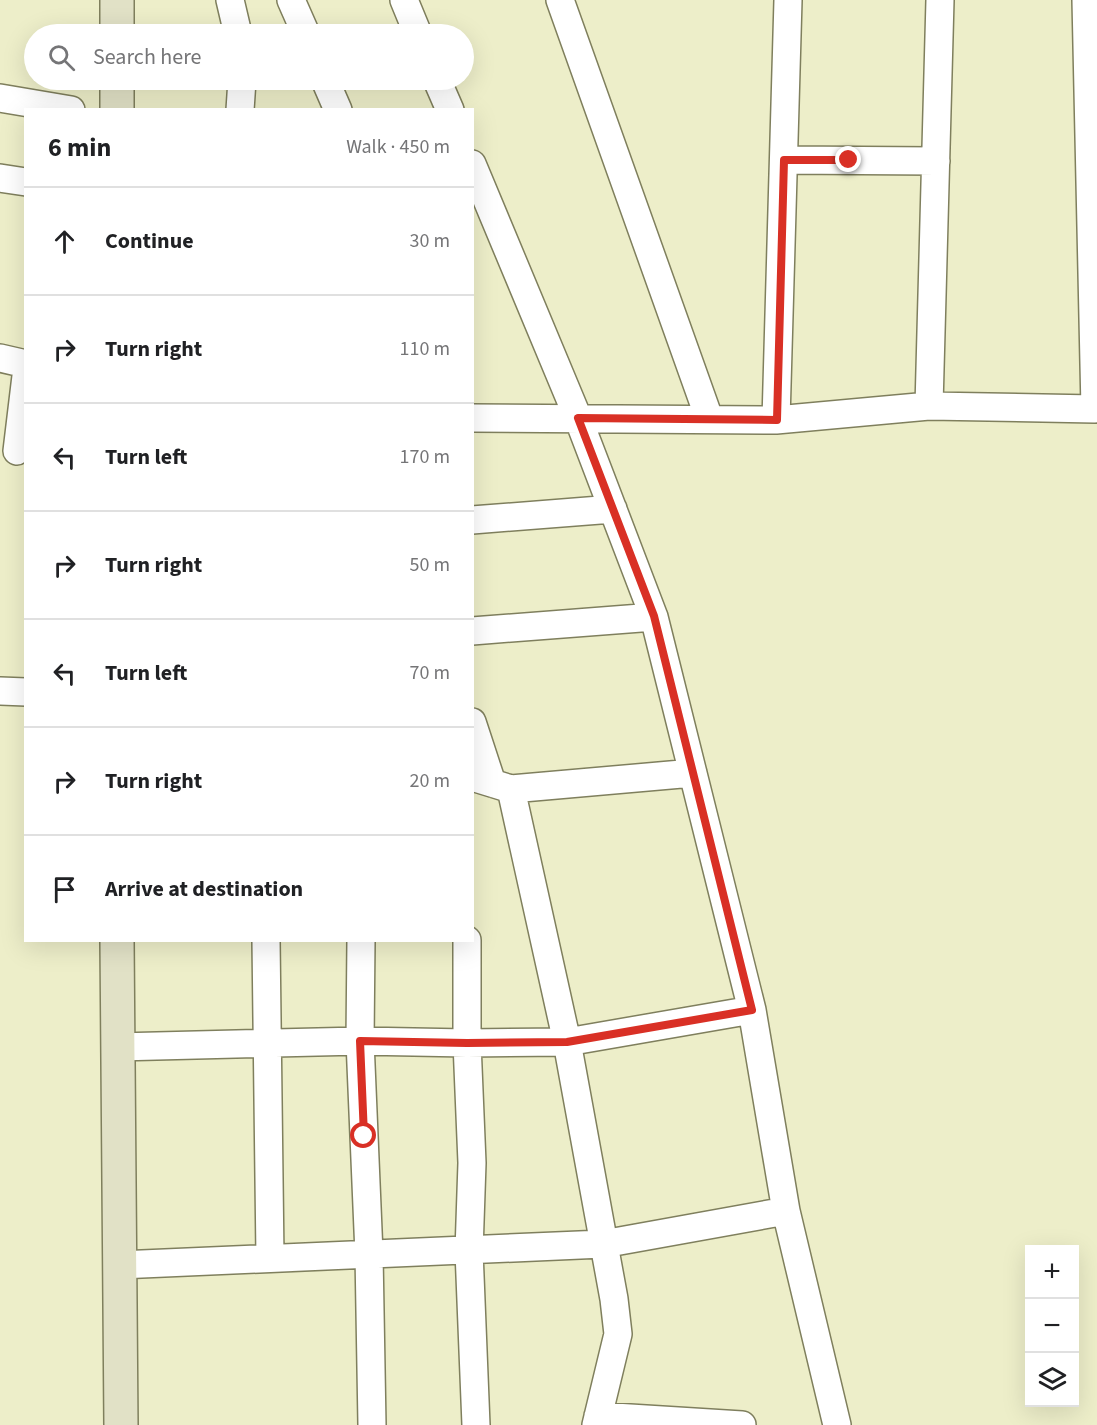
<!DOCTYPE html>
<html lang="en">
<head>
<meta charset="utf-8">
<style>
	:root { --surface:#fff; --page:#f2f2f2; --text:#202124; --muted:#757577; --line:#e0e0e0 }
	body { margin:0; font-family:"Source Sans 3",sans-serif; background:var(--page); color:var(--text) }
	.controls { position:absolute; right:18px; bottom:18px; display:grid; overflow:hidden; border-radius:0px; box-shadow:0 6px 24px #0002 }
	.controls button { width:54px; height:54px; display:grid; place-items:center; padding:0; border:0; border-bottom:2px solid var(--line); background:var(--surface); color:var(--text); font:30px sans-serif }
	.stop { position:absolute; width:18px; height:18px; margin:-14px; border:4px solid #d93025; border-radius:50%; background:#fff }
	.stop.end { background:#d93025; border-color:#fff; box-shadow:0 2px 6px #0008 }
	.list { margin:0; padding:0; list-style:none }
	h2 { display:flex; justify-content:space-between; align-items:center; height:78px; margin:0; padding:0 24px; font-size:26px }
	h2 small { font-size:20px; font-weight:400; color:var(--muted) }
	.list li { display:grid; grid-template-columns:39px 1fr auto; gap:18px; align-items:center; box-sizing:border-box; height:108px; padding:0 24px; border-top:2px solid var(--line) }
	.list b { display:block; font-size:22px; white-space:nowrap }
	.list em { font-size:20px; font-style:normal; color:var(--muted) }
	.icon { flex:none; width:33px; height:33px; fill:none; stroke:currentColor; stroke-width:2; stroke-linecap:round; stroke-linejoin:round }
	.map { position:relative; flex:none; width:1097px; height:1425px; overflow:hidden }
	.search { position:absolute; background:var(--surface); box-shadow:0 6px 24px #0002; left:24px; top:24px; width:450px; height:66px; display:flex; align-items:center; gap:15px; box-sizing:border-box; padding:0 21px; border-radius:33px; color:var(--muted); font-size:22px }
	.panel { position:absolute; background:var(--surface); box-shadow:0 6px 24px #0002; left:24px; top:108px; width:450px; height:834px; border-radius:0px }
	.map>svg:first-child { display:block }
</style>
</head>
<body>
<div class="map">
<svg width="1097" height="1425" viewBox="0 0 1097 1425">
	<rect width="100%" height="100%" fill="#edeec9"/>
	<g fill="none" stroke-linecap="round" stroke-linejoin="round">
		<g stroke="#7f7f5d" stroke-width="30">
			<path id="minor" d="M230 0 238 34
				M291 0 306 34
				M404 0 418 34
				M560 0 709 418
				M325 80 338 110
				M437 80 450 110
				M0 98 71 110
				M240 110 242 80
				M784 160 936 161
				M472 164 578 418 654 617 752 1010 786 1211 837 1425
				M0 178 26 182
				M0 358 26 364
				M929 406 940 0
				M472 418 776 420 929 406 1095 409 1086 0
				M776 420 788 0
				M17 451 26 376
				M472 520 613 509
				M472 631 654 617
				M0 691 26 692
				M472 722 492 783
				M472 777 511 789 693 773
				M511 789 567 1042 614 1299 618 1334 596 1425
				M266 940 270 1258
				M361 940 360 1041 369 1254 372 1425
				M467 940V1043L472 1163 469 1251 476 1425
				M117 1047 360 1041 467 1043 567 1042 752 1010
				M119 1265 603 1244 786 1211
				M598 1416 742 1425"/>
		</g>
		<g stroke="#7f7f5d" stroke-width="36">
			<path id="secondary" d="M117 34V0
				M117 110V80
				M117 940 121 1425"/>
		</g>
		<use href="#minor" stroke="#fff" stroke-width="27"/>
		<use href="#secondary" stroke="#e1e1c6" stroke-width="33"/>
	</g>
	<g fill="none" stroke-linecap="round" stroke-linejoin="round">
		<path stroke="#d93025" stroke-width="8" d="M364 1136 360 1041 467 1043 567 1042 752 1010 654 616 578 418 777 420 784 160H849"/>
	</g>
</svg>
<div class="controls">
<button>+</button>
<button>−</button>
<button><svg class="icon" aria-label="layers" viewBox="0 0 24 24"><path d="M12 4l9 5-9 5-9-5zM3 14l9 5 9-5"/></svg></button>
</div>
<div class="stop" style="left:364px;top:1136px"></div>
<div class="stop end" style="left:849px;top:160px"></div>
<div class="search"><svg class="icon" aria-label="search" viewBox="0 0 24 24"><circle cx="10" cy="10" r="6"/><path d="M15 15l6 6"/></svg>Search here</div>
<section class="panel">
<h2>6 min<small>Walk · 450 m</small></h2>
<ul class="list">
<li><svg class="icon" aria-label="ahead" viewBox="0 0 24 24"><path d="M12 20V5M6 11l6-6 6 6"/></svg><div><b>Continue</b></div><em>30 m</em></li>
<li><svg class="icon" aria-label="right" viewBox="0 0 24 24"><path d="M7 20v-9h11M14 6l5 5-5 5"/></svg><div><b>Turn right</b></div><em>110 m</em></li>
<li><svg class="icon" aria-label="left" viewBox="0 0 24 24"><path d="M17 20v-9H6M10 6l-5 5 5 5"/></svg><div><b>Turn left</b></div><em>170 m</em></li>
<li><svg class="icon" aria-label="right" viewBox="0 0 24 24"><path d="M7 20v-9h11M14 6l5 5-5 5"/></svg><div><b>Turn right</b></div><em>50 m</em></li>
<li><svg class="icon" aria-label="left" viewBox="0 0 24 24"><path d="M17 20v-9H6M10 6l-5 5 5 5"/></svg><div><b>Turn left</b></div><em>70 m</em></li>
<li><svg class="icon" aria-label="right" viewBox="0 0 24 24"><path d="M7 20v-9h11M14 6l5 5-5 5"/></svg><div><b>Turn right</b></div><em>20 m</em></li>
<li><svg class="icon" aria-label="arrive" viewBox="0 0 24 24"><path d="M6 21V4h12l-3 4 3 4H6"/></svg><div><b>Arrive at destination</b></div></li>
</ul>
</section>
</div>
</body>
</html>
